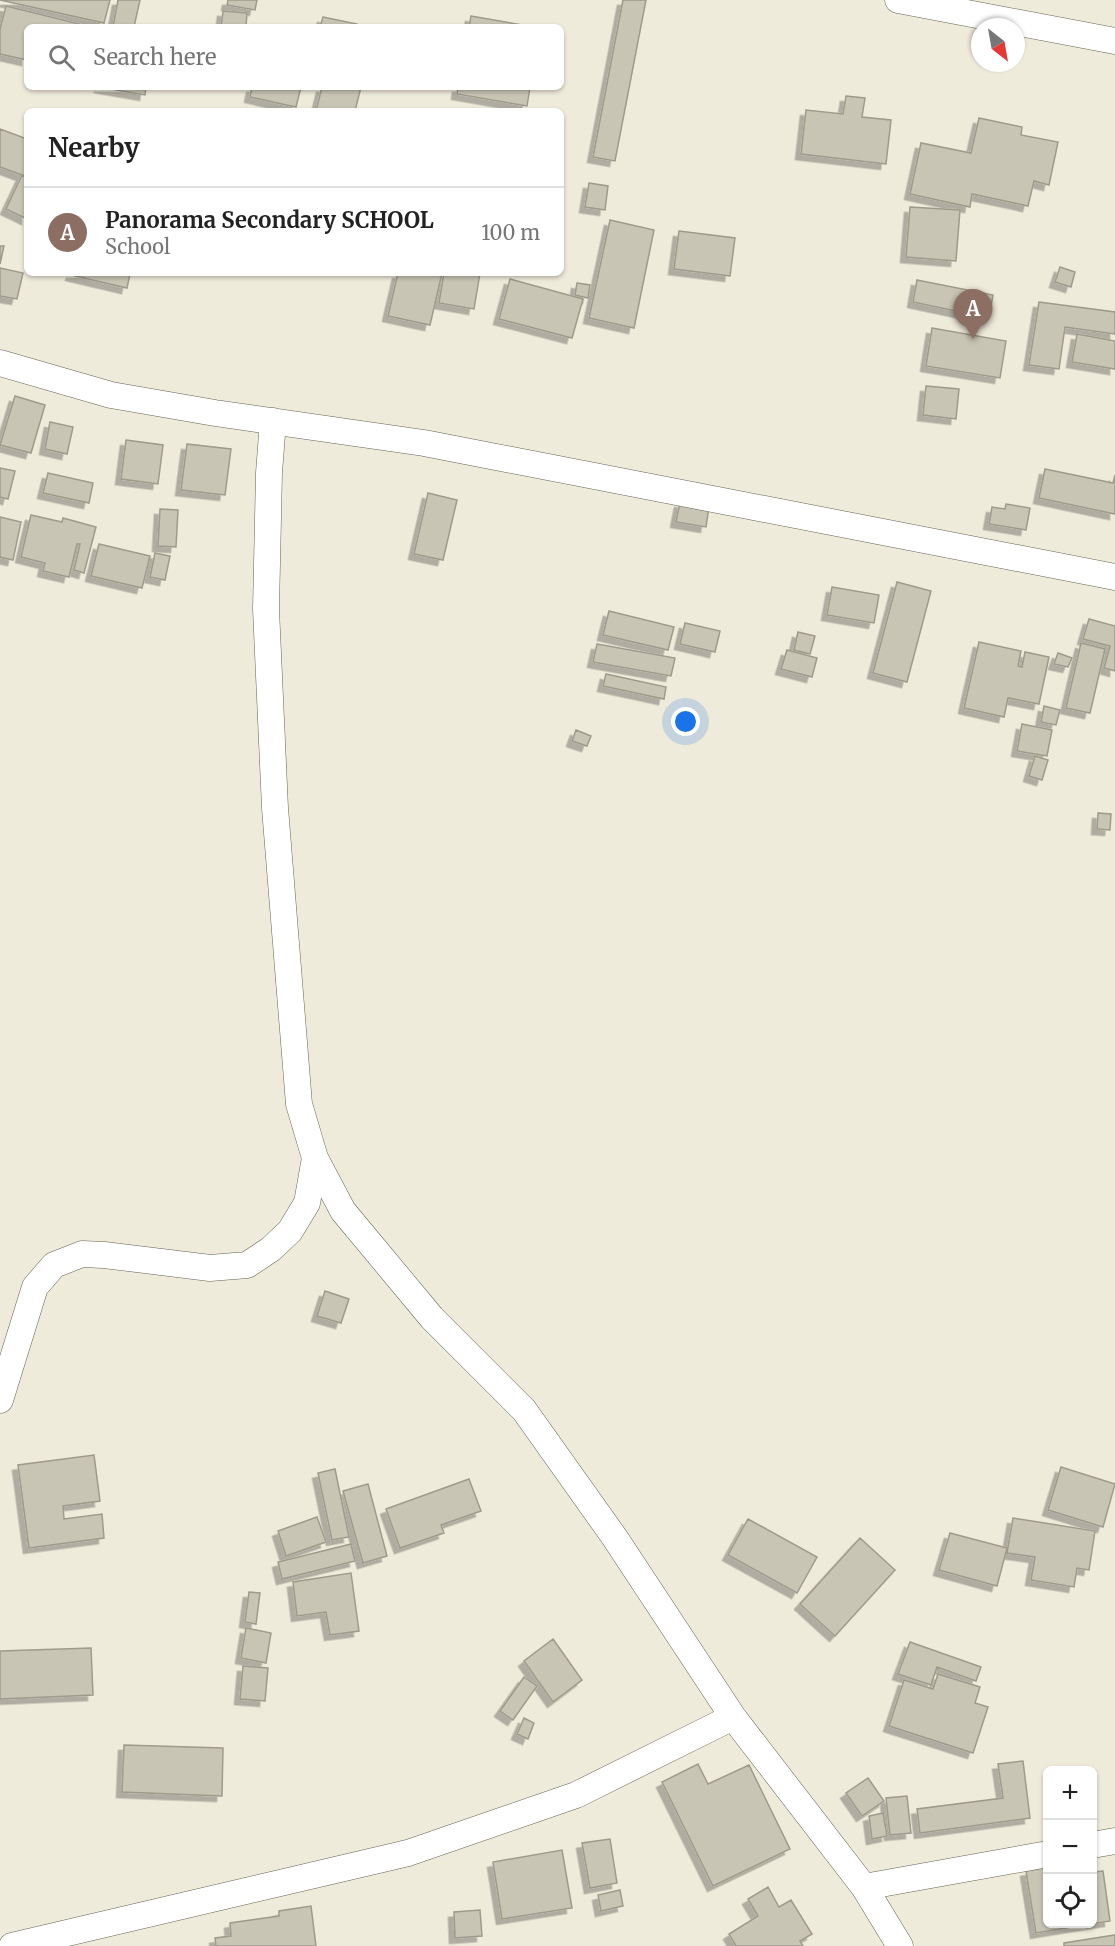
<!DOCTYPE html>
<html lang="en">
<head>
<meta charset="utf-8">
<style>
	:root { --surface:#fff; --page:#f2f2f2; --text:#222; --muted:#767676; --line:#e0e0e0; --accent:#d93025 }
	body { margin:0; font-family:Merriweather,serif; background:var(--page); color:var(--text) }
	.controls { position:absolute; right:18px; bottom:18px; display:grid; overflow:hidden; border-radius:9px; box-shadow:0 2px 4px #0004 }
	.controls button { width:54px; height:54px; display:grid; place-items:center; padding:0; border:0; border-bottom:2px solid var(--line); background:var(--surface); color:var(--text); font:30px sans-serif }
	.compass { position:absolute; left:971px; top:18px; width:54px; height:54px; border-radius:50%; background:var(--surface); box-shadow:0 2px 4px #0004; rotate:149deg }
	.you { position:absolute; left:686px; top:722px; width:21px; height:21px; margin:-15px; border:4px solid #fff; border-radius:50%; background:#1a73e8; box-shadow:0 0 0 9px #1a73e833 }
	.badge { display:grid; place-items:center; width:39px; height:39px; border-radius:50%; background:var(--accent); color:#fff; font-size:20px; font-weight:700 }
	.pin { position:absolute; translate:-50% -50px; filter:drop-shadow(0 2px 3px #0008) }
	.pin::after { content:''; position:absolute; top:32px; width:21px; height:18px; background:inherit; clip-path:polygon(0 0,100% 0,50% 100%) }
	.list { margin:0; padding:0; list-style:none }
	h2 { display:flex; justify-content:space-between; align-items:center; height:78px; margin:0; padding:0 24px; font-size:26px }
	h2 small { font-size:20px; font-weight:400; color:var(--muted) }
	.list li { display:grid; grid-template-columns:39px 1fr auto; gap:18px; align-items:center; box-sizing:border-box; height:90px; padding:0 24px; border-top:2px solid var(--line) }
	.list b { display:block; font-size:22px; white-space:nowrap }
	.list p { margin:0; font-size:20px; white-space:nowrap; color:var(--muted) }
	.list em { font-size:20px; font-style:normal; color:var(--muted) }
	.icon { flex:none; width:33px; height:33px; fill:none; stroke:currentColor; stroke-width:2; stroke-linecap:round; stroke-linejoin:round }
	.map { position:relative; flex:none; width:1115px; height:1946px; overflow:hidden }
	.search { position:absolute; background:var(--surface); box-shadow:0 2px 4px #0004; left:24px; top:24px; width:540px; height:66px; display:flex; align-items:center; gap:15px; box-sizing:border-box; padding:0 21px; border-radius:9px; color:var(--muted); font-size:22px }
	.panel { position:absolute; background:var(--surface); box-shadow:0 2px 4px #0004; left:24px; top:108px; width:540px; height:168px; border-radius:9px }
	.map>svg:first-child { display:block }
</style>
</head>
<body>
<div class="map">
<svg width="1115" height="1946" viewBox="0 0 1115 1946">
	<defs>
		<filter id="shadow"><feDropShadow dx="-5.5" dy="5.5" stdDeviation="0" flood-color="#0004"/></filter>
	</defs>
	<rect width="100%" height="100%" fill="#efebdb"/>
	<path fill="#c8c5b4" stroke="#9f9b8c" stroke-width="1.5" filter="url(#shadow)" d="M0 0H110L104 23Z
		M118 0H140L134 27H113Z
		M228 0H257L255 10 227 5Z
		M623 0H646L615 161 593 157Z
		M6 6 83 25V27H27V60L0 54V29Z
		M223 11 247 13 246 27H221Z
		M471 16 534 27H469Z
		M323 17 357 24 356 27H310L311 25 320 27Z
		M99 87H146L145 95Z
		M252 87H301L296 107 250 97Z
		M322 87H361L355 111H316Z
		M458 87H530L527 106 457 94Z
		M846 96 865 98 862 117 891 120 886 164 801 154 806 110 843 114Z
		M979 118 1022 127 1021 135 1058 142 1049 185 1034 181 1028 206 972 194 970 207 910 194 921 143 971 153Z
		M0 129 27 139V170L25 176 0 167Z
		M22 175 27 178V219L6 209Z
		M589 183 608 186 605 210 585 207Z
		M910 207 960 210 956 261 906 257Z
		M610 220 654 230 634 328 589 318Z
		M679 231 735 238 730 276 674 269Z
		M0 246H4L0 264Z
		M1060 267 1075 272 1071 287 1055 282Z
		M0 268 23 273 17 299 0 296Z
		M72 273H128L130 274 127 288 71 275Z
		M398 273H442L430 325 388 316Z
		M444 273H480L474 309 439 303Z
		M510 279 583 299 572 338 499 319Z
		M917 280 993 295 989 318 913 302Z
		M577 283 590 285 588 298 575 295Z
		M1039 302 1115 312V334L1065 327 1059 369 1029 365Z
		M932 328 1006 341 1000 378 926 366Z
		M1077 334 1115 341V369L1072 362Z
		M926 386 959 389 956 419 923 415Z
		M15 396 45 405 31 453 0 445Z
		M50 422 73 427 67 454 45 449Z
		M126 440 163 445 158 484 121 479Z
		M187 444 231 449 225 495 181 490Z
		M0 468 15 471 8 499 0 497Z
		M1045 469 1113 483 1115 475V514L1039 498Z
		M48 473 93 483 89 503 43 493Z
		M428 493 457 500 443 560 414 554Z
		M680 502 709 507 706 527 676 522Z
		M1006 504 1030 508 1026 530 989 524 992 507 1005 509Z
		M160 509 178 510 176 547 158 546Z
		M31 515 62 522 63 518 96 527 84 573 74 570 80 544H77L69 577 43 571 45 563 21 557Z
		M0 517 21 522 13 560 0 557Z
		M99 544 150 556 142 588 91 576Z
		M155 553 170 556 165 580 150 577Z
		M897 582 931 591 907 682 873 673Z
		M832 587 879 595 874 623 827 615Z
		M609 611 674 627 668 650 603 635Z
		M1089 619 1115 626V671L1104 668 1110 646 1083 639Z
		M685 623 720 631 715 652 680 644Z
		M798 632 815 636 810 654 794 650Z
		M979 642 1021 651 1018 666 1022 667 1025 652 1049 657 1039 704 1008 698 1004 717 964 708Z
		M1081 643 1105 649 1090 713 1066 708Z
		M597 644 675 658 671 676 593 662Z
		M787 650 817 658 812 677 781 669Z
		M1058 653 1072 658 1068 667 1054 664Z
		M606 674 666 687 664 699 603 686Z
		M1044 706 1060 710 1056 725 1041 722Z
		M1022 724 1052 730 1047 756 1017 751Z
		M576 730 591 736 587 746 572 741Z
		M1035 756 1048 760 1042 780 1029 776Z
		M1098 813 1111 814 1110 830 1097 829Z
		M325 1291 349 1299 341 1323 317 1316Z
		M94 1455 100 1501 63 1506 64 1519 102 1514 104 1538 29 1548 18 1465Z
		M1061 1467 1115 1484 1103 1527 1048 1510Z
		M335 1469 349 1537 332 1540 318 1473Z
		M469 1479 481 1511 441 1525 444 1533 400 1548 386 1509Z
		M368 1484 387 1556 363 1563 343 1491Z
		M317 1517 326 1542 286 1556 278 1531Z
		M1013 1518 1095 1531 1089 1570 1077 1568 1074 1587 1031 1580 1035 1557 1007 1553Z
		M748 1519 817 1557 797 1593 728 1555Z
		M950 1533 1007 1548 997 1586 939 1570Z
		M860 1538 895 1570 835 1636 800 1604Z
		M351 1544 355 1561 282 1579 278 1562Z
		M351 1573 359 1631 330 1635 326 1612 297 1616 293 1582Z
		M249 1592 260 1593 256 1624 245 1622Z
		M246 1628 271 1633 266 1663 241 1658Z
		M553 1639 582 1680 553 1702 524 1661Z
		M910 1642 981 1667 976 1681 937 1667 931 1685 898 1674Z
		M91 1648 93 1695 0 1699V1651Z
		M243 1666 268 1668 265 1701 240 1699Z
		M938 1674 980 1687 975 1703 988 1707 973 1753 889 1726 904 1680 933 1689Z
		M524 1677 537 1686 513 1720 500 1711Z
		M524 1718 534 1723 528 1739 517 1734Z
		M124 1745 223 1748 222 1796 122 1792Z
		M1023 1761 1030 1818 920 1833 917 1809 1003 1798 998 1764Z
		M698 1764 708 1784 749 1765 790 1849 713 1886 662 1782Z
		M868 1778 884 1801 862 1816 846 1793Z
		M907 1796 911 1833 890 1835 886 1798Z
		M883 1813 887 1836 872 1839 869 1816Z
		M610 1839 617 1883 590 1888 582 1843Z
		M562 1850 572 1908 502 1919 493 1862Z
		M1048 1867V1924H1092V1872L1103 1871 1110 1921 1036 1933 1026 1871Z
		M768 1887 779 1907 791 1900 812 1934 800 1941 803 1946H736L729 1934 758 1916 748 1899Z
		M620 1890 623 1906 601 1911 598 1895Z
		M311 1906 316 1946H216L215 1938 231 1936 230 1923 279 1916V1911Z
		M480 1910 482 1936 455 1938 454 1912Z
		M1115 1935V1946H1064V1943Z"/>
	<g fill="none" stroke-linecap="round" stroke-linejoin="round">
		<g stroke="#666354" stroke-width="27">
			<path id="street" d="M898 0 1115 41
				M0 363 111 395 215 413 424 443 1115 577
				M273 421 269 473 266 609 275 808 299 1104 315 1158 343 1211 432 1318 524 1410 615 1538 733 1717 864 1887 900 1946
				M0 1400 35 1287 54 1265 82 1254 104 1255 210 1268 247 1265 271 1249 290 1231 307 1203 315 1158
				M1092 1845 1115 1841
				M864 1887 1048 1854
				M12 1946 408 1853 576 1795 733 1717"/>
		</g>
		<use href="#street" stroke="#fff" stroke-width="26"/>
	</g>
</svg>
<div class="controls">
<button>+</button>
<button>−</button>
<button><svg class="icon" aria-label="locate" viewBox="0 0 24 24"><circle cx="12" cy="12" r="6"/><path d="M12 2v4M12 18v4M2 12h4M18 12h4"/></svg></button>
</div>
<svg class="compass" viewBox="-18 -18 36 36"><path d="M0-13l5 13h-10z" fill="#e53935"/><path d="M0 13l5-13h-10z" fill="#767676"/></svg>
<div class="you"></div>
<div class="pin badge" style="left:973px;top:339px;background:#8d6e63">A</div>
<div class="search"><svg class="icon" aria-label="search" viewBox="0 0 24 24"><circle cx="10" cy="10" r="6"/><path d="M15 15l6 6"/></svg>Search here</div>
<section class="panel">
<h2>Nearby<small></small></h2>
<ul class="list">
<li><span class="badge" style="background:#8d6e63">A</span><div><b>Panorama Secondary SCHOOL</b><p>School</p></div><em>100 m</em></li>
</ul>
</section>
</div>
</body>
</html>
